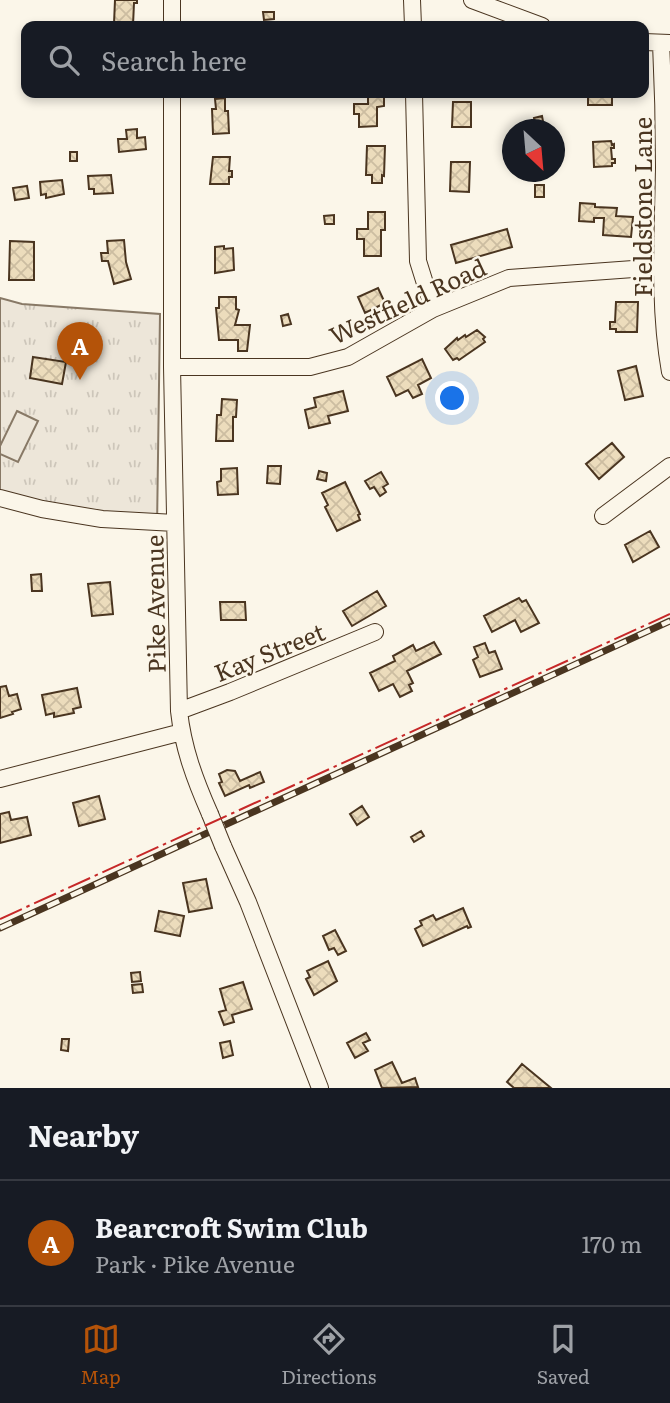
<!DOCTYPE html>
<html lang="en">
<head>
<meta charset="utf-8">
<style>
	:root { --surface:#171b24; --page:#242831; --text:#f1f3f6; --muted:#9ea1a6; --line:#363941; --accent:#b45309 }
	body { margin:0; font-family:Literata,serif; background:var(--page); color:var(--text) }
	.compass { position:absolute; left:502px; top:119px; width:63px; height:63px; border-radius:50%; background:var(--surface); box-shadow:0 4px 10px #0003; rotate:154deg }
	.you { position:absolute; left:453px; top:399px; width:24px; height:24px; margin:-18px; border:5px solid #fff; border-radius:50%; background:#1a73e8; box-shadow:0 0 0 10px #1a73e833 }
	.badge { display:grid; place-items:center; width:46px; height:46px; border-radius:50%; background:var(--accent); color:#fff; font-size:23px; font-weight:700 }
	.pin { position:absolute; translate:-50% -58px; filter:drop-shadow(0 2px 4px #0008) }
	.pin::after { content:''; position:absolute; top:37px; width:24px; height:21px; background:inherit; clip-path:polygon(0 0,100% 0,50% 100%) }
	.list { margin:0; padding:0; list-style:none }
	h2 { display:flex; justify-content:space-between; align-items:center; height:91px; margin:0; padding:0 28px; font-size:30px }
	h2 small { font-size:23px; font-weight:400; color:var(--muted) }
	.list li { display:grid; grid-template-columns:46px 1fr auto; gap:21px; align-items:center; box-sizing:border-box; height:126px; padding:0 28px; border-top:2px solid var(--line) }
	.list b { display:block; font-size:26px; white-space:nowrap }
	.list p { margin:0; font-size:23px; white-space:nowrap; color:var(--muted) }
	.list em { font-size:23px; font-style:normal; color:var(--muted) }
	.icon { flex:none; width:38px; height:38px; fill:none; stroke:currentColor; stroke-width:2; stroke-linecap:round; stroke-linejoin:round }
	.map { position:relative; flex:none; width:670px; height:1088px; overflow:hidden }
	.search { position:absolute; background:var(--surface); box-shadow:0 4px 10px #0003; left:21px; right:21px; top:21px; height:77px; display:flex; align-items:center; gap:18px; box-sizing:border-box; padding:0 24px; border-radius:14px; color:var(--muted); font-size:26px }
	.sheet { height:217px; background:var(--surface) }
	nav { display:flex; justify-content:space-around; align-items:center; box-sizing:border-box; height:98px; border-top:2px solid var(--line); background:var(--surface); font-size:19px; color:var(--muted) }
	nav a { display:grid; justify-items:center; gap:4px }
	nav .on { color:var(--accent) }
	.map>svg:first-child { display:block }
</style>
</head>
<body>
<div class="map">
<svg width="670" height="1088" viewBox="0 0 670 1088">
	<defs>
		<pattern id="grass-tufts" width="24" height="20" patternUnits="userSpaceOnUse" patternTransform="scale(1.75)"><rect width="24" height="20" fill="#ede6d9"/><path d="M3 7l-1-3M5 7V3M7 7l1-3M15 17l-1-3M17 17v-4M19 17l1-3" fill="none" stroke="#cdc6ba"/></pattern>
		<pattern id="building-cross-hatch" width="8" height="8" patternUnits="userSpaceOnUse" patternTransform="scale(1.75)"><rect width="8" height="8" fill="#ecdcbc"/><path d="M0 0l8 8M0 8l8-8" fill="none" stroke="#ccbda1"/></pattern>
	</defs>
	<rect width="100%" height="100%" fill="#fbf6e9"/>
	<path fill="url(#grass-tufts)" stroke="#887966" stroke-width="2" d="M0 298 22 304 160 314 157 528 0 503Z"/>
	<path fill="#ede6d9" stroke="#887966" stroke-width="2" d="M17 411 38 421 18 462 0 454V446Z"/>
	<path fill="url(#building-cross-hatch)" stroke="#4a3520" stroke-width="2" d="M115 0H137V3H134L133 25 114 24Z
		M263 12H274V19L264 20Z
		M368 93H384V106L377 107V126L359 127V114H354V104H368Z
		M588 93H612V105H588Z
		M225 98V111H228L229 133 213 134 212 109H216L215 99Z
		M453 102H471V127H452Z
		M542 116 544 127 536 129 534 118Z
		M137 129V138L145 137 146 149 119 152 118 139H127L126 130Z
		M611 141 612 145 614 144V148H611L612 159H615V163H612V166L594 167 593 142Z
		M367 146H385L384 176 382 175V183H372V175H366Z
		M70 152H77V161H70Z
		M213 157H230L229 171H232V177H229V184H210Z
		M451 162H470L469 192 450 191Z
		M111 175 113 193 94 194V189H89L88 176Z
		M62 180 64 194 46 198V194L41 195 40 182Z
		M535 185H544V197H535Z
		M27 186 29 198 15 200 13 188Z
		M580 203 595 204V207L617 208 616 216 633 217 631 237 603 235 604 218H594V222L579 221Z
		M368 212H385V230H381V256H364V239H357V229H368Z
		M334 215V224H325L324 216Z
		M507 229 512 247 456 263 451 245Z
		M124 240 126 262 131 279 114 284 108 261H102L101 253H108L107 241Z
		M10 241 34 242V280H9Z
		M224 246V249L233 248 234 270 215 273V247Z
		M378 288 385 303 365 313 358 297Z
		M219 297H236V309L239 310 235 325H250L247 351H238V340H219L216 308H219Z
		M616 302H638L637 332H616V329H610V322H615Z
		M288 314 291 324 283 326 281 316Z
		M477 330 485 337 483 339 485 342 459 360 457 358 453 360 445 349 457 338 458 340 465 335 466 337Z
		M33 357 66 362 62 384 30 378Z
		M422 359 431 378 418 385 422 394 413 398 408 390 396 396 387 377Z
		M636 366 643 396 625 400 618 371Z
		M343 391 348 411 328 416 330 423 309 428 305 410 316 407 314 398Z
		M222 399 237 400 236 417H233V441H216L217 415H221Z
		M612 443 624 457 599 479 586 464Z
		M268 466H281L280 484 267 483Z
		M237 468 238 494 218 495 217 482 221 481V469Z
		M319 471 327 473 326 481 317 479Z
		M381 472 388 484 383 487 386 492 380 496 374 487 370 489 365 481Z
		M345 482 360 514 358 515 360 520 337 531 325 507 328 505 322 493Z
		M650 531 659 547 633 562 625 545Z
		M41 574 42 591H32L31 575Z
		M110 582 113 614 92 616 88 584Z
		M377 591 386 606 352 626 343 611Z
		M519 598 522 602 526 600 539 623 521 632 515 620 492 632 484 616Z
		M220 602H245L246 620H221Z
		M434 642 441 654 407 671 413 683 409 685 412 691 400 697 393 684 379 691 370 673 395 661 393 656 413 645 416 651Z
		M485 643 489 653 495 651 502 669 480 677 473 660 478 657 474 647Z
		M6 686 9 696 17 694 21 709 12 712 13 714 0 718V687Z
		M77 688 81 707 73 709 74 713 54 717V713L46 715 42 695Z
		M227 770 235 771 240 781 260 772 264 782 250 788 249 785 225 796 219 783 222 782 219 774Z
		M99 796 105 819 79 826 73 803Z
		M362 806 369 817 357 825 350 814Z
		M9 812 11 820 27 817 31 835 0 843V814Z
		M421 831 424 836 414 842 411 837Z
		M206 879 212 908 189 912 183 883Z
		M463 908 471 927 468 928 467 926 423 946 415 929 422 925 420 921 433 915 436 920Z
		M159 911 184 916 180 936 155 931Z
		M335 930 346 951 338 955 334 948 329 950 323 936Z
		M328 961 337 981 314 995 306 979 310 977 307 971Z
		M140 972 141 981 132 982 131 973Z
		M243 982 252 1009 232 1015 234 1022 224 1025 219 1012 226 1010 220 989Z
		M142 984 143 992 133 993 132 985Z
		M366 1033 370 1040 363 1043 368 1051 355 1058 347 1043Z
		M62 1039H69L68 1051 61 1050Z
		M230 1041 233 1055 223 1058 220 1043Z
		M392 1062 402 1083 415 1078 418 1087 382 1088 375 1070Z
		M522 1064 551 1088H514L507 1082Z"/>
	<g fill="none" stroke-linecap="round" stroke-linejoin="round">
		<g stroke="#4a3520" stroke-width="18">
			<path id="minor" d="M172 0V26
				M412 0 413 26
				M472 0 542 26
				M644 42 670 43
				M661 43C663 84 664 126 664 167 663 235 658 304 670 372
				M172 93V367L179 711C183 748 195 780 210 814
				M414 93 418 261 433 309
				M172 367H310L348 357 433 309 509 278 661 267
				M0 498 42 509 102 519 175 523
				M603 516 670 466
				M179 711 230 692 375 632
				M0 779 182 732
				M223 846 248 902 320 1088"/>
		</g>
		<use href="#minor" stroke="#fbf6e9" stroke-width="16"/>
		<g stroke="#4a3520" stroke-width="7">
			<path id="rail" d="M0 928 670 621"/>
		</g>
		<use href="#rail" stroke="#fbf6e9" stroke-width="4.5" stroke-dasharray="13" stroke-linecap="butt"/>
		<g stroke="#4a3520" stroke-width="18" stroke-linecap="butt">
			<path id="minor-bridge" d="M210 814 223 846"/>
		</g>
		<use href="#minor-bridge" stroke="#fbf6e9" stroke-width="16"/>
		<path stroke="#c62828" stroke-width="2" stroke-dasharray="24 5 3.5 5" stroke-linecap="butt" d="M0 919 670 614"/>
	</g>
	<g text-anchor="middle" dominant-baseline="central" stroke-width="5" stroke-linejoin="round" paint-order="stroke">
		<g font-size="24" fill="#4a3520" stroke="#fbf6e9">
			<text transform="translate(641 207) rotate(-90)">Fieldstone Lane</text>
			<text transform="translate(407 300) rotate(-25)">Westfield Road</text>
			<text transform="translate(154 604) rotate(-91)">Pike Avenue</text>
			<text transform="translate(269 651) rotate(-22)">Kay Street</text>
		</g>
	</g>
</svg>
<svg class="compass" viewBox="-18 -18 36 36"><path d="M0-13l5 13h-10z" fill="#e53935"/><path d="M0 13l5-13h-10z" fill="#9ea1a6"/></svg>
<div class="you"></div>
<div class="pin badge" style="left:80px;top:380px">A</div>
<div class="search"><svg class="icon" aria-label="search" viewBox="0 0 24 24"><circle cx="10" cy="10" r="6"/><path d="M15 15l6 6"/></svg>Search here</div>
</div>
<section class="sheet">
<h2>Nearby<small></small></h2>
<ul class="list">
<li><span class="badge">A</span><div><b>Bearcroft Swim Club</b><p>Park · Pike Avenue</p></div><em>170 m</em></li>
</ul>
</section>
<nav>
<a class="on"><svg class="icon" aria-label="map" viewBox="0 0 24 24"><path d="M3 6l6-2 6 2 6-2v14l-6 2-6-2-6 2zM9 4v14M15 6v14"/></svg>Map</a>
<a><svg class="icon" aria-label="directions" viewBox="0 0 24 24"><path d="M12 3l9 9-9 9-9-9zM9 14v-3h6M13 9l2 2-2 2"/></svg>Directions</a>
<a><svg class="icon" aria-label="saved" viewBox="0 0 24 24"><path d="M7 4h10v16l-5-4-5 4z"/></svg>Saved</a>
</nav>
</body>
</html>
